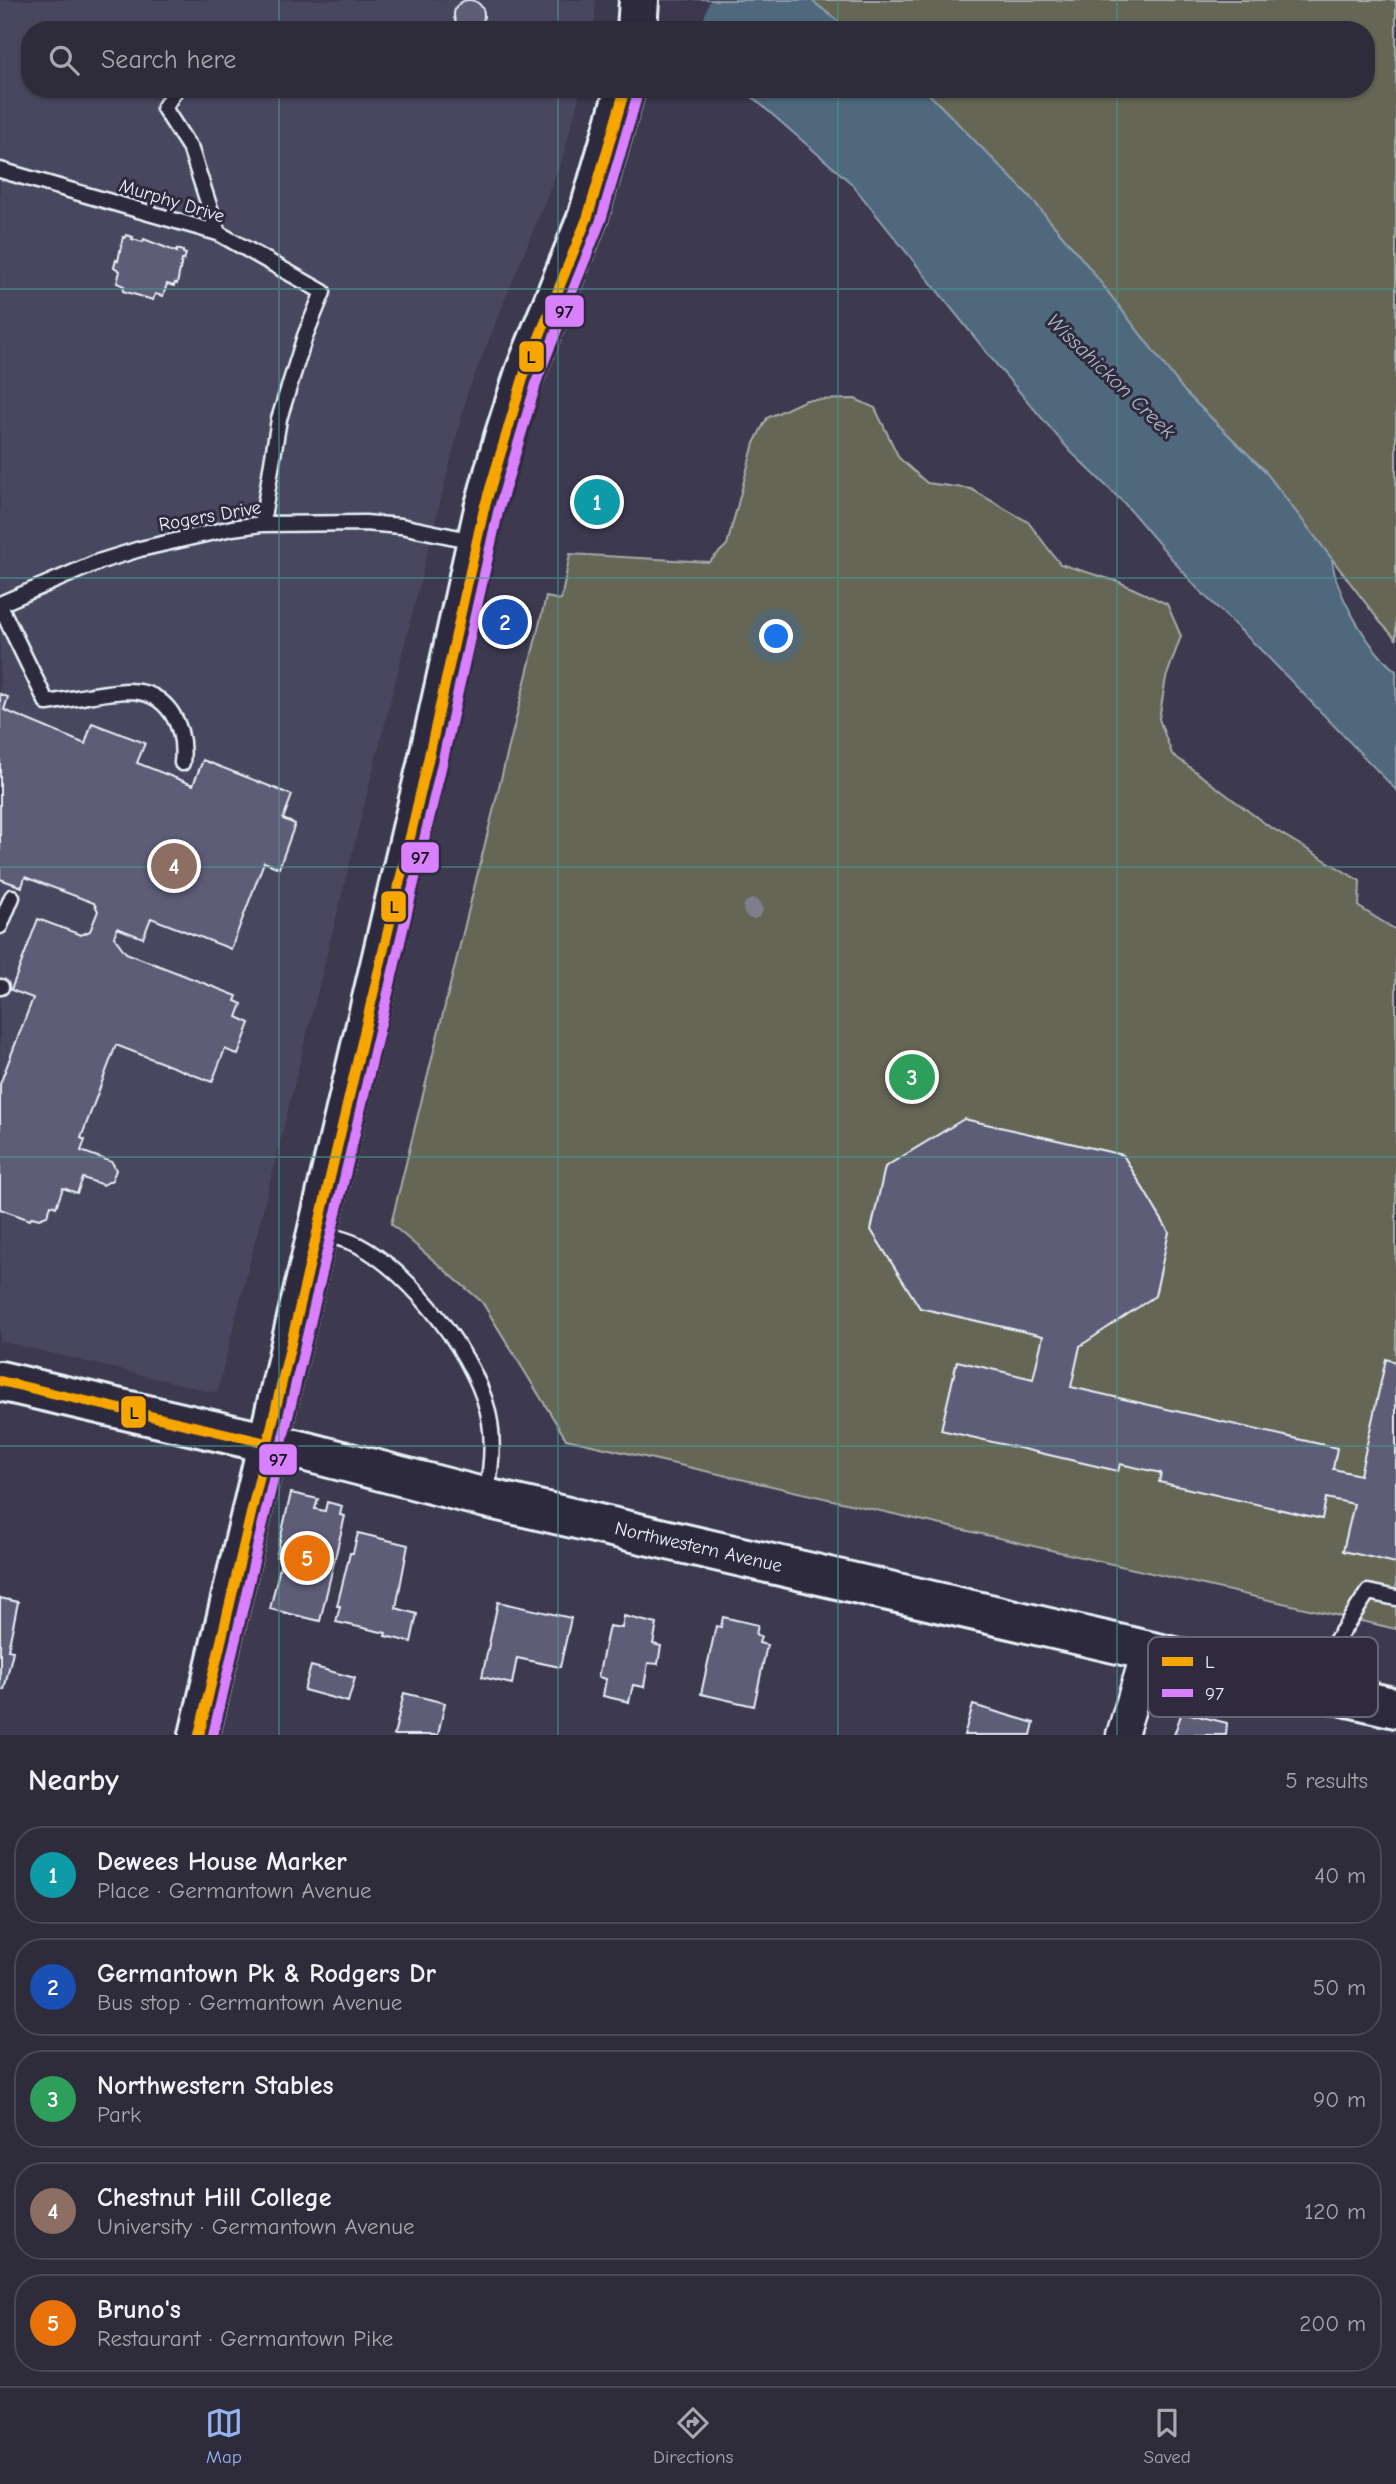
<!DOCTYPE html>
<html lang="en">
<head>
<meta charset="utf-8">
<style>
	:root { --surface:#2e2b3b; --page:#3a3746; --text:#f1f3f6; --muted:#a7a7af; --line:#494755; --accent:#95b2f1 }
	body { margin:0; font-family:"Comic Neue",sans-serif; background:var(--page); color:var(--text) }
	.you { position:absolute; left:777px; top:637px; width:24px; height:24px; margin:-18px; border:5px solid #fff; border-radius:50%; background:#1a73e8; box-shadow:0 0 0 10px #1a73e833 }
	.badge { display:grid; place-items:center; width:46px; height:46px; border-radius:50%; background:var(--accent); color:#fff; font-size:23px; font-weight:700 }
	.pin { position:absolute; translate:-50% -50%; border:4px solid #fff; box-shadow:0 2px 7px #0006 }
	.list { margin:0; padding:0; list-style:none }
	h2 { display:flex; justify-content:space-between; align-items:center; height:91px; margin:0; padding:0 28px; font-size:30px }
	h2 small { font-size:23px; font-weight:400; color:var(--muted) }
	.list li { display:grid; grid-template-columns:46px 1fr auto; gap:21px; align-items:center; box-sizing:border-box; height:98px; margin:0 14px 14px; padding:0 14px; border:2px solid var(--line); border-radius:28px }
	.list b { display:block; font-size:26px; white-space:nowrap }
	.list p { margin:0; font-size:23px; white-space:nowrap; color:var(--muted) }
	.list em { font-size:23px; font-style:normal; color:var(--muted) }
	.icon { flex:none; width:38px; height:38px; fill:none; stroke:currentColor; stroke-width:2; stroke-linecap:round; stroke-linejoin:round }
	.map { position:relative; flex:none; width:1396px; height:1735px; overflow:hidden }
	.search { position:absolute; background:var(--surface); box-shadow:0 2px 5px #0004; left:21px; right:21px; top:21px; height:77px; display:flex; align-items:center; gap:18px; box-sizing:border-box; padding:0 24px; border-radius:28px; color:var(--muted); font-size:26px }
	.sheet { height:651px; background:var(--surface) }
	nav { display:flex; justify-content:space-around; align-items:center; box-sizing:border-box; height:98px; border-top:2px solid var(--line); background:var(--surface); font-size:19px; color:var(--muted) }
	nav a { display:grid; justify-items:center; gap:4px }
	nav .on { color:var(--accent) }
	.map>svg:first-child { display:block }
</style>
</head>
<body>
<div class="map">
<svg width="1396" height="1735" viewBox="0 0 1396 1735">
	<rect width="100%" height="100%" fill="#3d394f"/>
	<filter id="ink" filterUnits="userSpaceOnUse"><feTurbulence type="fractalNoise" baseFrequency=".0143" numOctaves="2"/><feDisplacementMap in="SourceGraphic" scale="14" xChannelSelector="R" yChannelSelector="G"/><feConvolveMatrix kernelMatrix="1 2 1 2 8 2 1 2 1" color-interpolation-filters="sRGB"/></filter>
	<g filter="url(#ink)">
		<path fill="#4a465e" d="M0 0H596L594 30H30V89H581L563 157 468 391 217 1393 0 1341Z"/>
		<path fill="#656657" stroke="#a6aca8" stroke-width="2" d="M811 0H1396V639L1381 623 1264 470 1185 392 1087 265 1029 196 924 89H1366V30H849Z
			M855 399 875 408 899 458 927 483 971 489 1028 522 1060 564 1119 582 1167 604 1181 636 1166 678 1159 719 1172 754 1267 825 1360 881 1359 907 1396 930V1629L566 1439 482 1302 391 1224 546 597 561 600 570 554 709 562 727 545 754 443 767 418 806 400Z"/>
		<path fill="#50677b" stroke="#8d9ead" stroke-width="2" d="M641 0H811L849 30H675Z
			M743 89H924L1029 196 1087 265 1185 392 1264 470 1332 559C1335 593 1369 650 1396 671V790L1265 654 1196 587 1125 504 1070 451 1000 369 851 183Z"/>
		<path fill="#3d394f" d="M638 0H710L700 30H670Z"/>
		<path fill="#5f5b78" stroke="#e8f1f8" stroke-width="2" d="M454 15a15 15 0 1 1 30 0a15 15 0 1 1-30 0Z
			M126 235 133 237 132 239 143 242 144 239 177 252V249L183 251V253L186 254 184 260H182L177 284 175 283 174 286 167 284 163 296 155 294 153 300 123 291 124 286 117 283 120 271 114 267 116 260 118 261 123 237 125 238Z
			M0 694 8 697 4 710 85 744 92 723 145 743 137 763 193 785 203 760 292 795 283 819 295 824 279 868 264 862 231 949 151 918 143 938 117 928 114 937 126 953 237 996 235 1001 242 1004 237 1017 250 1023 238 1055 225 1049 212 1082 116 1045 81 1138 85 1140 81 1151 112 1162 116 1170 112 1180 103 1185 83 1178 77 1193 63 1188 56 1207 51 1205 47 1216 39 1219 32 1217 30 1220 0 1209V1084L33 998 11 990 38 919 81 935 90 931 98 911 94 903 25 877 22 887 0 879Z
			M964 1119 1123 1155 1169 1232 1155 1296 1080 1346 1071 1387 1337 1448 1333 1469 1360 1475 1386 1359 1396 1362V1563L1343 1551 1354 1504 1326 1498 1322 1519 1159 1482 1161 1473 1120 1464 1118 1471 941 1430 957 1361 1033 1379 1043 1336 920 1308 871 1230 885 1167Z
			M291 1493 318 1499 315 1509 325 1511 327 1502 342 1506 340 1515 345 1516 320 1621 270 1609 282 1558 276 1557Z
			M358 1533 408 1545 396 1608 417 1614 411 1642 385 1636 386 1633 336 1622 340 1606H337L350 1553H353Z
			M0 1598 18 1602 8 1650 13 1651 4 1690 0 1689Z
			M498 1602 571 1618 560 1667 517 1658 512 1684 482 1677Z
			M624 1616 657 1624 653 1644 661 1646 658 1664 648 1663 644 1687 633 1685 629 1702 603 1696 606 1679 598 1677 609 1626 622 1628Z
			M723 1617 758 1625 756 1635 761 1636 759 1643 767 1645 754 1706 701 1694 716 1626 721 1627Z
			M311 1666 355 1678 348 1702 304 1690Z
			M404 1693 445 1703 438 1735H394Z
			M973 1705 1034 1723 1031 1735H964Z
			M1182 1712 1227 1723 1226 1735H1174Z"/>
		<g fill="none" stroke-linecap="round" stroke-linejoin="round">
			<g stroke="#e8f1f8" stroke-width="19">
				<path id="lane" d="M176 89 164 108 191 150 218 233
					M0 170 218 233 323 292 305 336 279 419 262 524
					M0 604 98 562 140 549 232 528 262 524 365 523 401 526 474 541
					M0 606 47 703C74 699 101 692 128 691 169 691 186 727 182 763
					M0 926 12 897
					M0 987H1
					M318 1232C331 1236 346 1239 358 1245 412 1273 481 1361 490 1422 494 1447 491 1471 486 1496
					M1308 1684 1368 1592 1396 1598"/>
			</g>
			<g stroke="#e8f1f8" stroke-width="35">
				<path id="street" d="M1122 1735 1147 1652"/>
			</g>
			<g stroke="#e8f1f8" stroke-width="44">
				<g id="secondary">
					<path id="s1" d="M0 1381 307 1452 486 1498 1396 1708"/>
				</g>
			</g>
			<g stroke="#e8f1f8" stroke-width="44">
				<path id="primary" d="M637 30 639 0
					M199 1735 427 765 484 509 504 437 525 372 588 216 625 89"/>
			</g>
			<use href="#lane" stroke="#2f2a3d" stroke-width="14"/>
			<use href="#street" stroke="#2f2a3d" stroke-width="30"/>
			<use href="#secondary" stroke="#2f2a3d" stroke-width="38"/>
			<use href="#primary" stroke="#2f2a3d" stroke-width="38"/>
			<g stroke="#2f2a3d" stroke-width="16">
				<path id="bus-1" d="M0 1381 267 1443
					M199 1735 427 765 484 509 525 372 588 216 625 89"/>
			</g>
			<g stroke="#2f2a3d" stroke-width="16">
				<path id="bus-2" d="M213 1735 441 768 498 512 538 377 601 220 638 93"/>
			</g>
			<use href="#bus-1" stroke="#f7a600" stroke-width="10"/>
			<use href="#bus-2" stroke="#d880ff" stroke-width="10"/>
		</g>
		<circle fill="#7e7f89" cx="753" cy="909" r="10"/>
	</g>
	<path fill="none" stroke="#459590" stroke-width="2" stroke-opacity="0.55" d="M279 0V30M558 0V30M838 0V30M1117 0V30M279 89V1735M558 89V1735M838 89V1735M1117 89V1735M0 289H1396M0 578H1396M0 867H1396M0 1157H1396M0 1446H1396"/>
	<g text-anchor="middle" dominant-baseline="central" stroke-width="6" stroke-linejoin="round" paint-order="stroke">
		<g font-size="19" fill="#e8f1f8" stroke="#2f2a3d">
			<text transform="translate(172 201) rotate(17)">Murphy Drive</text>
			<text transform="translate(210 516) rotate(-10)">Rogers Drive</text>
			<text stroke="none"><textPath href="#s1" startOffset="718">Northwestern Avenue</textPath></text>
		</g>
		<g font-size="21" font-style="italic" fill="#abbac6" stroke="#2f2a3d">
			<text transform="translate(1111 376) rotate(44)">Wissahickon Creek</text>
		</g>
	</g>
	<rect x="1148" y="1637" width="230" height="80" rx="10" fill="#2f2a3d" stroke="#666675" stroke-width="2"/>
	<rect x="1162" y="1657" width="31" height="9" fill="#f7a600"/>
	<rect x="1162" y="1689" width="31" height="8" fill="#d880ff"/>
	<g font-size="19" fill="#e8f1f8">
		<text x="1205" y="1668">L</text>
		<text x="1205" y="1700">97</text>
	</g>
	<g stroke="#2f2a3d" stroke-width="2.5">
		<rect x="544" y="294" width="41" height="34" rx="7" fill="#d880ff"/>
		<rect x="518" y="340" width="27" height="33" rx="7" fill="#f7a600"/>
		<rect x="400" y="841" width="40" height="33" rx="7" fill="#d880ff"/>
		<rect x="380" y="890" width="27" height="33" rx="7" fill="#f7a600"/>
		<rect x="120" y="1395" width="27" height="34" rx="7" fill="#f7a600"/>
		<rect x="258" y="1443" width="40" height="33" rx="7" fill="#d880ff"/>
	</g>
	<g font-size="19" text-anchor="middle" font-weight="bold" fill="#111">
		<text x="564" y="318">97</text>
		<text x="531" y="363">L</text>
		<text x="420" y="864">97</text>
		<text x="394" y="913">L</text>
		<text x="134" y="1419">L</text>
		<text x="278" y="1466">97</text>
	</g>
</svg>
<div class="you"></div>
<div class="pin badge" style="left:597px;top:502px;background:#0f9aa8">1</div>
<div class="pin badge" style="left:505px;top:622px;background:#1a4fb4">2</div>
<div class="pin badge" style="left:912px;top:1077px;background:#2e9e5b">3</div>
<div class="pin badge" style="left:174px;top:866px;background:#8d6e63">4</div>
<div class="pin badge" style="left:307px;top:1558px;background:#e8710a">5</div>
<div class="search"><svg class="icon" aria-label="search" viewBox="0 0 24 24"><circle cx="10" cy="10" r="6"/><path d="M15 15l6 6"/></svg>Search here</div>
</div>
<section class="sheet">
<h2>Nearby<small>5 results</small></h2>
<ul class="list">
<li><span class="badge" style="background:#0f9aa8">1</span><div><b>Dewees House Marker</b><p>Place · Germantown Avenue</p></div><em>40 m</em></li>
<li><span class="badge" style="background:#1a4fb4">2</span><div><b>Germantown Pk &amp; Rodgers Dr</b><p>Bus stop · Germantown Avenue</p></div><em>50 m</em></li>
<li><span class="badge" style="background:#2e9e5b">3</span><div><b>Northwestern Stables</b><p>Park</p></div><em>90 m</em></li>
<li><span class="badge" style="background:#8d6e63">4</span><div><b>Chestnut Hill College</b><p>University · Germantown Avenue</p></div><em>120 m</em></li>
<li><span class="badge" style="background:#e8710a">5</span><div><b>Bruno's</b><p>Restaurant · Germantown Pike</p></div><em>200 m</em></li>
</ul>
</section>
<nav>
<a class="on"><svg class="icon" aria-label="map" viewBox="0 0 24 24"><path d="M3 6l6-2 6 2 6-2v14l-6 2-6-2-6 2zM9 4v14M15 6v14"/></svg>Map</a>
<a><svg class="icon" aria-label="directions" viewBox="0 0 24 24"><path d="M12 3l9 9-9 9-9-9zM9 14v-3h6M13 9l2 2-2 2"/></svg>Directions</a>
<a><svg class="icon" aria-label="saved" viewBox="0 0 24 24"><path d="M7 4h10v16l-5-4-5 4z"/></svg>Saved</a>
</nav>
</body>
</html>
